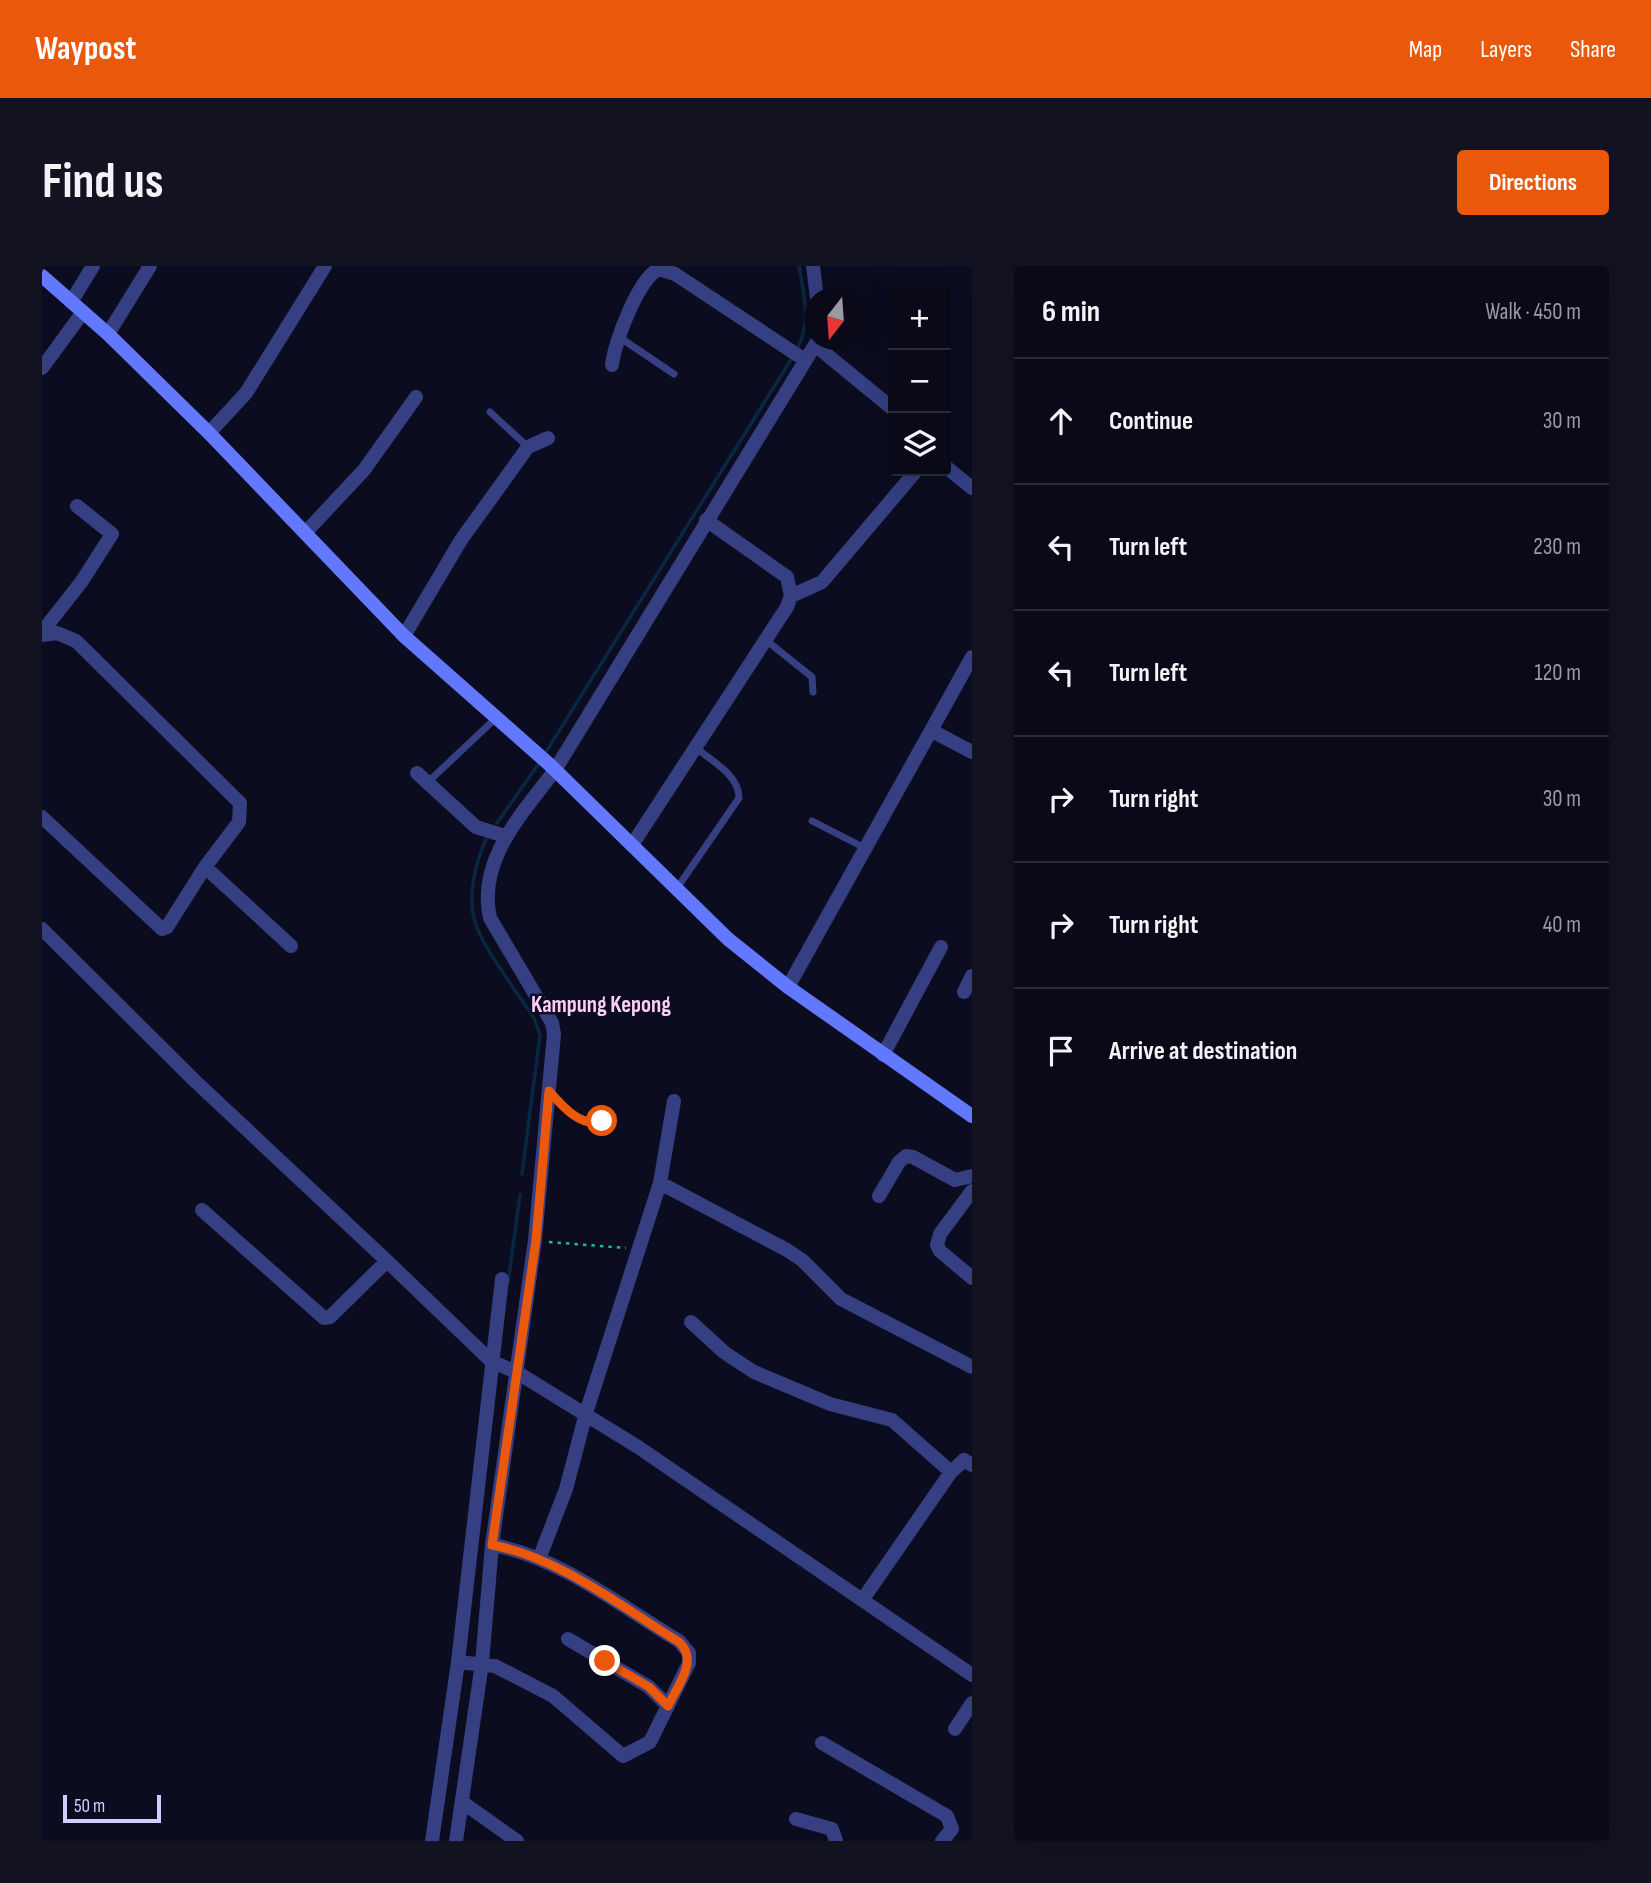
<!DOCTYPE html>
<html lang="en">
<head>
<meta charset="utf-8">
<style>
	:root { --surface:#090918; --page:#121221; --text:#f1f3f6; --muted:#999aa2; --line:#292a37; --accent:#ea580c }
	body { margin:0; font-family:"Sofia Sans Condensed",sans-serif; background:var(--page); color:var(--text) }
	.controls { position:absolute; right:21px; top:21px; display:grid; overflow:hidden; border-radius:7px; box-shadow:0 7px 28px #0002 }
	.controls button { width:63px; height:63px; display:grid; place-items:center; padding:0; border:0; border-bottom:2px solid var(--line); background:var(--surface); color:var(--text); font:35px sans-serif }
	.compass { position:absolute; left:762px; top:21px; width:63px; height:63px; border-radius:50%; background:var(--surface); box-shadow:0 7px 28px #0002; rotate:197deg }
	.scale { position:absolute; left:21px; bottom:18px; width:98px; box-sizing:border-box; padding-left:7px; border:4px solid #cbceff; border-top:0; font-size:19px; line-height:24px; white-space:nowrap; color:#cbceff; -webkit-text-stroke:5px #0c0c20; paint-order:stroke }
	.stop { position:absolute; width:21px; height:21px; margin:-16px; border:5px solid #ea580c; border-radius:50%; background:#fff }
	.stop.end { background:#ea580c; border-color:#fff; box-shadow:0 2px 7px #0008 }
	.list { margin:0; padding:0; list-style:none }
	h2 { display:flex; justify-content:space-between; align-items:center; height:91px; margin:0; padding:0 28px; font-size:30px }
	h2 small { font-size:23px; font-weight:400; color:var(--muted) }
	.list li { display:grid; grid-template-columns:46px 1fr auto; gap:21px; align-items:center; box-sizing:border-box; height:126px; padding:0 28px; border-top:2px solid var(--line) }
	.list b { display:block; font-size:26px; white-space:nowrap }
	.list em { font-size:23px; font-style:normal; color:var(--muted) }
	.icon { flex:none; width:38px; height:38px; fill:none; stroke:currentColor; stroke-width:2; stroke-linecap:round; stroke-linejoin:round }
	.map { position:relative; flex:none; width:930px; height:1575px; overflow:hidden; border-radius:7px }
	header { display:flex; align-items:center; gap:42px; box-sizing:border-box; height:98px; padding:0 35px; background:var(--accent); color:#fff }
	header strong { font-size:33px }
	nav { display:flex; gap:38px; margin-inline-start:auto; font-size:24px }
	.intro { display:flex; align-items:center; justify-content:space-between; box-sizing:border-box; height:168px; padding:0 42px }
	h1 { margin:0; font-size:49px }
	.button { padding:18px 32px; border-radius:7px; background:var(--accent); color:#fff; font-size:24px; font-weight:700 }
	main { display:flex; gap:42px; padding:0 42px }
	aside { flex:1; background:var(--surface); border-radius:7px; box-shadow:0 7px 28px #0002 }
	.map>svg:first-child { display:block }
</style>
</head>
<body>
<header>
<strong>Waypost</strong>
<nav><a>Map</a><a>Layers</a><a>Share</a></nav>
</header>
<div class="intro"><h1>Find us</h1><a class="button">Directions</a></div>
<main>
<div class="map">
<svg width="930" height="1575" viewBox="0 0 930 1575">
	<rect width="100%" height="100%" fill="#0c0c20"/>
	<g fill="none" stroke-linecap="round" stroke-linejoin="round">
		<path stroke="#092742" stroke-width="3.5" d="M754 85C770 57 762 30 757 0
			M502 489 750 92
			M455 557 498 496
			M446 569C434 594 424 631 434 659 442 683 477 729 492 752L498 769 480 908
			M466 1017 478 929"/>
		<path stroke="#29b594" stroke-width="2.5" stroke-dasharray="3.5 5" stroke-linecap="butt" d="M507 976 584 982"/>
		<path stroke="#353f81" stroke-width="7" d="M577 71 632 108
			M448 146 486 181
			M725 375 770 411 771 426
			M386 516 454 452
			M770 555 823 582
			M635 622 697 532C697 509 670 495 654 482
			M509 828C522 842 547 869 565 850"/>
		<path stroke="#353f81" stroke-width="14" d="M771 0 775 32
			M29 36 51 0
			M66 68 108 0
			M773 79 851 143
			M570 99C572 77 597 11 617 3L633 8 763 94
			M0 102 41 46
			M167 167 204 127 283 0
			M904 201 930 222
			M263 267 322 204 374 131
			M749 330 780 316 874 205
			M0 366 40 315 70 268 35 240
			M0 369 15 367 34 375 198 537 197 556 163 601 125 661 120 663 0 551
			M362 370 419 274 486 181 506 172
			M890 465 930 486
			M375 507 434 561 463 570
			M590 579 745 341 749 330 745 311 664 254
			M163 601 249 680
			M0 663 153 815 345 995
			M746 721 930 391
			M922 726 930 710
			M841 789 899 681
			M618 917 632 835
			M930 925 898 968 895 979 898 985 930 1012
			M837 930 857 896 864 890 871 891 913 914 930 910
			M160 944 282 1052 288 1051 345 995 449 1095 476 1107 596 1181 930 1409
			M649 1056 683 1087 712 1106 788 1138 850 1154 909 1206
			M497 1293 524 1223 544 1147 618 917 745 984 760 994 799 1033 930 1101
			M821 1333 909 1206 922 1194 930 1199
			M526 1373 607 1421 626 1440
			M416 1396 453 1400 511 1430 581 1490 608 1476 647 1397V1387L637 1375C580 1341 516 1290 450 1279
			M913 1463 930 1437
			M780 1477 905 1550 910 1563 900 1575
			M420 1536 475 1575
			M754 1553 790 1563 794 1575
			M390 1575 416 1396 460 1013
			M414 1575 440 1397 450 1279 493 974 512 768 510 757 448 652C435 594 480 548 513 504L776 74"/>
		<path stroke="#6279ff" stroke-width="14" d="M0 10 66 68 167 167 362 370 508 499 686 673 746 721 930 850"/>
	</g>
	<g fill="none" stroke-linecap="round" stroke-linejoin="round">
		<path stroke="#ea580c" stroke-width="9" d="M560 855C539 862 520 840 507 825L494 974 450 1279C516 1291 580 1341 637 1376 657 1394 636 1419 626 1440L607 1421 563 1395"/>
	</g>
	<g text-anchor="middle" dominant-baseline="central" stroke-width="5" stroke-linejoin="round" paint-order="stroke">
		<g font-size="23" font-weight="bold" fill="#ffcdf5" stroke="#0c0c20">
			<text x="559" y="739">Kampung Kepong</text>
		</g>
	</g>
</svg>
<div class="controls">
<button>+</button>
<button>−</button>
<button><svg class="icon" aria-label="layers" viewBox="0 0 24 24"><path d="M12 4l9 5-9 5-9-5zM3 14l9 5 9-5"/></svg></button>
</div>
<svg class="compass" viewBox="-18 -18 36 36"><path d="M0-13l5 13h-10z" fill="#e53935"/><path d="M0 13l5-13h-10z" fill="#999aa2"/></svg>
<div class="scale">50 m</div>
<div class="stop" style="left:560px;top:855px"></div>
<div class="stop end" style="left:563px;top:1395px"></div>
</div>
<aside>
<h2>6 min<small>Walk · 450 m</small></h2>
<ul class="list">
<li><svg class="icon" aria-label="ahead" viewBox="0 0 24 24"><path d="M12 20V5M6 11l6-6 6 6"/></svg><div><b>Continue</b></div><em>30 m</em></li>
<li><svg class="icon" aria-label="left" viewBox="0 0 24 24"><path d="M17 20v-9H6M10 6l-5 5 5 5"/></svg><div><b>Turn left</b></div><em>230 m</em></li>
<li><svg class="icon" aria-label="left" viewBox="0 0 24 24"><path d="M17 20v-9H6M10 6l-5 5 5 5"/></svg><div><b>Turn left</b></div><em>120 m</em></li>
<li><svg class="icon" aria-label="right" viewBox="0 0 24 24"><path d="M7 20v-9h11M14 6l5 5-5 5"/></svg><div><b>Turn right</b></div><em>30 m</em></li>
<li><svg class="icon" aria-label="right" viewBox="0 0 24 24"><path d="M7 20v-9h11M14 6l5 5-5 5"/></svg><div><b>Turn right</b></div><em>40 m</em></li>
<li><svg class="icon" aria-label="arrive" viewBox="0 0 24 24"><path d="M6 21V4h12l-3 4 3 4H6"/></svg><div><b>Arrive at destination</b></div></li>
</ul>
</aside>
</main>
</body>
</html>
